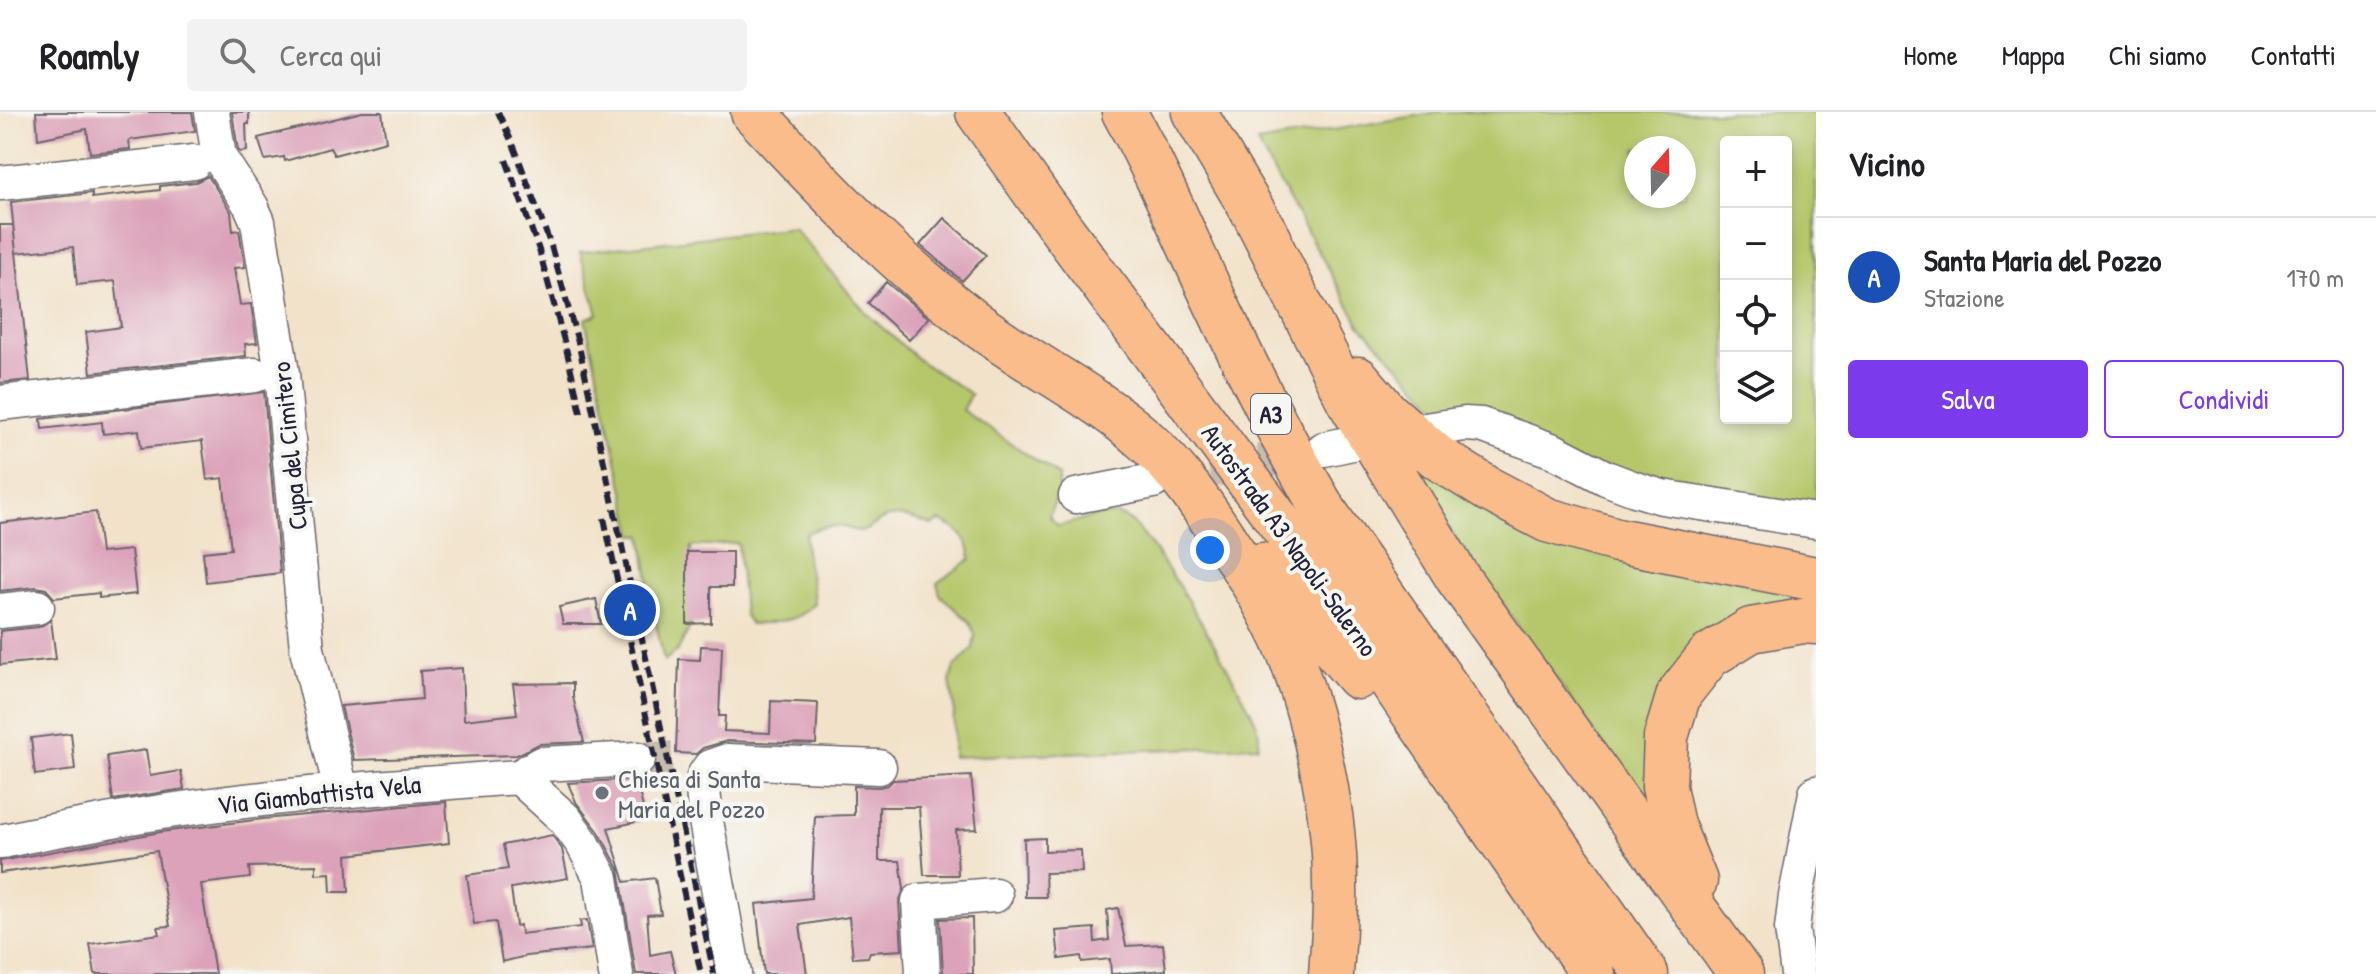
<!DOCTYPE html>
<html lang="it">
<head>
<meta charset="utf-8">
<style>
	:root { --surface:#fff; --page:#f2f2f2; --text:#202124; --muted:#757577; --line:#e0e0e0; --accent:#7c3aed }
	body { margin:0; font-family:"Patrick Hand",sans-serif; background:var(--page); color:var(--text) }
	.controls { position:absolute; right:24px; top:24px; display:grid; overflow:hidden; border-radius:8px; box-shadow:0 4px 12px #0003 }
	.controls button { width:72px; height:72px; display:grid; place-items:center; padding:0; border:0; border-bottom:2px solid var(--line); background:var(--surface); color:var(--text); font:40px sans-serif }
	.compass { position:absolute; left:1624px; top:24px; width:72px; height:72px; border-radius:50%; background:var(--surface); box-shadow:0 4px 12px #0003; rotate:20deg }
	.you { position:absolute; left:1210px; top:438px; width:28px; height:28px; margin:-20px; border:6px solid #fff; border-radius:50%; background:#1a73e8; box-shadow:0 0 0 12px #1a73e833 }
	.badge { display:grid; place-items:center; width:52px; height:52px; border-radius:50%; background:var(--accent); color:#fff; font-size:26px; font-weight:700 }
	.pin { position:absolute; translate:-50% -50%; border:4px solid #fff; box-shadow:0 2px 8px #0006 }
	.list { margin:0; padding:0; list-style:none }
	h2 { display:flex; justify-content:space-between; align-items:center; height:104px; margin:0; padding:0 32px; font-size:34px }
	h2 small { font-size:26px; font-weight:400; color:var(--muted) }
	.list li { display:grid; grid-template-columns:52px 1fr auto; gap:24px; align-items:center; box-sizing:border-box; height:120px; padding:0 32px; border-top:2px solid var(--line) }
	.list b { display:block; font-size:30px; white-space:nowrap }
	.list p { margin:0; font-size:26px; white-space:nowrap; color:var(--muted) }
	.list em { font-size:26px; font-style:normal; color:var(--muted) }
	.actions { display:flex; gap:16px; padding:24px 32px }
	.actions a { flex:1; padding:18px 0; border:2px solid var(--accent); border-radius:8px; text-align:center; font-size:28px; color:var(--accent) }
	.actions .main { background:var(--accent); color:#fff }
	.icon { flex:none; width:44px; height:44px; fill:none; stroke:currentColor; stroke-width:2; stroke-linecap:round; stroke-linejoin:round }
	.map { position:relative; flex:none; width:1816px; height:862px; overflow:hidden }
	header { display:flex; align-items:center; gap:48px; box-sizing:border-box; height:112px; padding:0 40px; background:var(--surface); border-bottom:2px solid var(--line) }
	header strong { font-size:38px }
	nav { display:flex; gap:44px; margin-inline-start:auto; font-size:28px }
	.search { width:560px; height:72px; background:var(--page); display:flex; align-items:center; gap:20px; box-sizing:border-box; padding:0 28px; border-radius:8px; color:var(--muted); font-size:30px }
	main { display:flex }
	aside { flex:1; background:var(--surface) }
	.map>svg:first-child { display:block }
</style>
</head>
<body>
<header>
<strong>Roamly</strong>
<div class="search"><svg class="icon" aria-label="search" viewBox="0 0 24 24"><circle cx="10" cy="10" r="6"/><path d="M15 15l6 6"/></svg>Cerca qui</div>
<nav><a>Home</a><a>Mappa</a><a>Chi siamo</a><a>Contatti</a></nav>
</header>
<main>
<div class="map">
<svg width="1816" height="862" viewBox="0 0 1816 862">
	<rect width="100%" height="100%" fill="#f6f6f2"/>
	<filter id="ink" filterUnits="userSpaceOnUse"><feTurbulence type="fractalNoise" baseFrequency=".0125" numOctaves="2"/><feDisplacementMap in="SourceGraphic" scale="16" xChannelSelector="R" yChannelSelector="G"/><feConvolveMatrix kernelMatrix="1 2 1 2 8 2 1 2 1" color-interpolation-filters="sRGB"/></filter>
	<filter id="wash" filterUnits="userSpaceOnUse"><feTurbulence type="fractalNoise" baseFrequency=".006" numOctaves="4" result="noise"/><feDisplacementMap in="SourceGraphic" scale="32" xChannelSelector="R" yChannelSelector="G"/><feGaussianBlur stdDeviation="1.8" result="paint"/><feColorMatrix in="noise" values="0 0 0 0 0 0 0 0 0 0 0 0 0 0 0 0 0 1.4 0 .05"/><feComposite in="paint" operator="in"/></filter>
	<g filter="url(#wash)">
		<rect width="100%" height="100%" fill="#f2e2c9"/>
		<path fill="#b5c76a" stroke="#6c7452" stroke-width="2" fill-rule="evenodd" d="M1438 0H1816V399L1653 376 1445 303 1360 213 1257 31ZM1726 30H1786V306H1726ZM1636 36H1684V84H1636Z
			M793 115 866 201 921 250 971 282 962 298 1059 364V378L1049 404 1058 414C1077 410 1104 398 1124 405 1149 414 1247 585 1258 616 1260 622 1259 627 1258 634L953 645 954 595 950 569 954 556 973 536 975 522 970 510 940 483 937 471 971 447C969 426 959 417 940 409L932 413C916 408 899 400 883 407 874 411 871 418 861 419 854 419 849 416 843 415 829 413 818 415 806 422 803 446 814 468 814 492 795 511 777 510 751 513L744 502 738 431 691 435V513L678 538 664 549 647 469 649 468 642 423H634L585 207 598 202 580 140Z
			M1399 346 1479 384 1816 474V492L1716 522 1656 707Z"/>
		<g id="blocks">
			<path fill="#dba2b9" d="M36 0H192L195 19 129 28 130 37 90 41 87 17 38 27Z
				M232 0H249V12H246L247 39 240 40 238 38Z
				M362 0H382L386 29 334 43 330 36 285 49 284 45 265 48 258 26Z
				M208 64 231 100 233 119 239 118 245 155 234 156 240 193 251 192 257 231 245 232 246 244 91 261 86 220 121 215 115 169 77 173 73 135 16 141 11 90 92 81V86L160 78V74L196 70Z
				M944 106 986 143 962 169 920 133Z
				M0 113H13L30 268 0 271Z
				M886 170 929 206 909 228 868 191Z
				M264 280 280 461 206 470 203 440 231 437 223 366 207 368 202 329 141 336 139 318 103 322 102 310 42 317 41 307Z
				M96 400 101 441 131 438 136 482 99 486V481L54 486 46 477 36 475 0 479V411Z
				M687 440H732V475H711V511L687 512Z
				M596 487 601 512H563L559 495Z
				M51 508 56 547 0 553V519L39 515Z
				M701 534 722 535 719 604H725L724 619 770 621 771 589 818 591 816 632 727 629 703 636 696 642 676 641 679 547 700 548Z
				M462 556 464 608 517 602 513 572 573 571V585L584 630 539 632 517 643 354 648 341 594 422 587 420 559Z
				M71 621 75 658 35 663 31 626Z
				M146 638 150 664 181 659 184 677 113 688 107 644Z
				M971 664 977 717 956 718 958 763H924L919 695H879V749H900L904 777 899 790 902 838 870 840 868 845 853 846 849 805 800 813 807 862H764L756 792 811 786 815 704 854 703V674L879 675 888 673 893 668Z
				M636 667 646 708 608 716 625 770 655 766 661 802 647 803 650 843 670 839 676 862H636L619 757 599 720 576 690 568 671Z
				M446 690 449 731 347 743 349 780H331L330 761 316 762V753L249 755 250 766 201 772 215 862H95L90 832 160 822 158 815 170 814 157 739 0 761V749L161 720 263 707Z
				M552 723 562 737 568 766 511 776 516 814 520 813 521 822 581 815 580 809 587 808 592 837 526 844 502 850 496 810 474 812 467 763 508 757 503 733Z
				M1045 726V739L1081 738 1082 760 1045 761 1046 785H1025L1024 727Z
				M1118 796 1126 834 1163 832 1166 858 1111 862 1110 847 1082 850 1081 844 1059 847 1056 819 1094 816 1095 830 1109 828 1107 798Z
				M972 806 973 862H943L940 807Z"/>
		</g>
	</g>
	<g filter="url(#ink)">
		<use href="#blocks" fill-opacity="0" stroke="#6b656d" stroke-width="2"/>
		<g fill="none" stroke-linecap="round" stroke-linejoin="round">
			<path stroke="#c8bcad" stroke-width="34" stroke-dasharray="34 17" stroke-linecap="butt" d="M1159 368 1316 339
				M638 647 685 646"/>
			<g stroke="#6b656d" stroke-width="37">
				<path id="minor" d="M212 0 219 45 251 94 258 110 282 261 307 537 341 678
					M0 71 194 50
					M0 291 255 263
					M1425 318 1465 312 1481 313 1554 339 1606 366 1635 377 1662 385 1816 409
					M1324 337 1357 330
					M1076 384 1153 369
					M0 499 37 495
					M519 665 565 707 583 732 601 766 616 862
					M0 730C35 721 71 716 107 709 243 685 381 675 519 665L541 652 638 647
					M734 862 706 709 703 677 704 664 710 655 727 649 879 655
					M923 862 919 789 995 783
					M1798 862 1792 817 1796 784 1816 681"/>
			</g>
			<g stroke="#6b656d" stroke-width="47">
				<path id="highway" d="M753 0C821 73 891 147 971 208 1027 251 1092 281 1145 328 1178 357 1203 394 1227 431 1252 468 1279 511 1294 553 1317 618 1335 703 1335 772 1336 802 1333 832 1331 862
					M978 0 1043 92 1312 454 1593 862
					M1124 0C1157 59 1183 121 1212 183 1247 257 1283 330 1325 400L1646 862
					M1194 0 1270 128
					M1256 105 1349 289 1457 465 1741 862
					M1358 267 1387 301 1437 345 1488 377 1547 408 1617 428 1816 467
					M1262 453 1358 565
					M1695 769 1672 713 1664 675 1666 625 1679 582 1709 544 1751 518 1803 509 1816 510"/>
			</g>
			<use href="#minor" stroke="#fff" stroke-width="34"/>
			<use href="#highway" stroke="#fabc8b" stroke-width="44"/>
			<path stroke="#22223b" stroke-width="6" stroke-dasharray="12 6" stroke-linecap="butt" d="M498 0 515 37 551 134 579 234 714 862
				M506 48 539 138 566 236 581 301
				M604 406 701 862"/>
		</g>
	</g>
	<circle fill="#6b7280" stroke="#f6f6f2" stroke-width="3" cx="602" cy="681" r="8"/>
	<g text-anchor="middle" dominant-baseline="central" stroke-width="8" stroke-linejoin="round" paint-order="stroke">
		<rect fill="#f6f6f2" stroke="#626272" stroke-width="2" x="1251" y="282" width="40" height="40" rx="6"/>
		<g font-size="24" font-weight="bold" fill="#22223b">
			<text x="1271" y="302">A3</text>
		</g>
		<g font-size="26" fill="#22223b" stroke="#f6f6f2">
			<text transform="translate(289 334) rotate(-96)">Cupa del Cimitero</text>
			<text transform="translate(1290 428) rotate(54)">Autostrada A3 Napoli-Salerno</text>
			<text transform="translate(319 682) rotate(-6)">Via Giambattista Vela</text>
		</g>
		<g font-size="26" fill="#5b616d" stroke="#f6f6f2" text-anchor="start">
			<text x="618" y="666">Chiesa di Santa<tspan x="618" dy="30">Maria del Pozzo</tspan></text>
		</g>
	</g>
</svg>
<div class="controls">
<button>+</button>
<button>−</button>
<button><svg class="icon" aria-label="locate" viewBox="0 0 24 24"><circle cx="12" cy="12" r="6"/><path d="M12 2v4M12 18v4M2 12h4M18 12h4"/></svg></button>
<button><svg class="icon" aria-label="layers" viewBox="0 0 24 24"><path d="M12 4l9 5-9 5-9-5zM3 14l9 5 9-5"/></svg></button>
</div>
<svg class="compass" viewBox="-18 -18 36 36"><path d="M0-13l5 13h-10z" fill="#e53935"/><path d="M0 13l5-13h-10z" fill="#757577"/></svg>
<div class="you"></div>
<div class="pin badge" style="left:630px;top:498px;background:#1a4fb4">A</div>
</div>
<aside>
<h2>Vicino<small></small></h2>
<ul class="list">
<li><span class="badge" style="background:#1a4fb4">A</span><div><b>Santa Maria del Pozzo</b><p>Stazione</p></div><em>170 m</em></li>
</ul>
<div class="actions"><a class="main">Salva</a><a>Condividi</a></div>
</aside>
</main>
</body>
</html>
